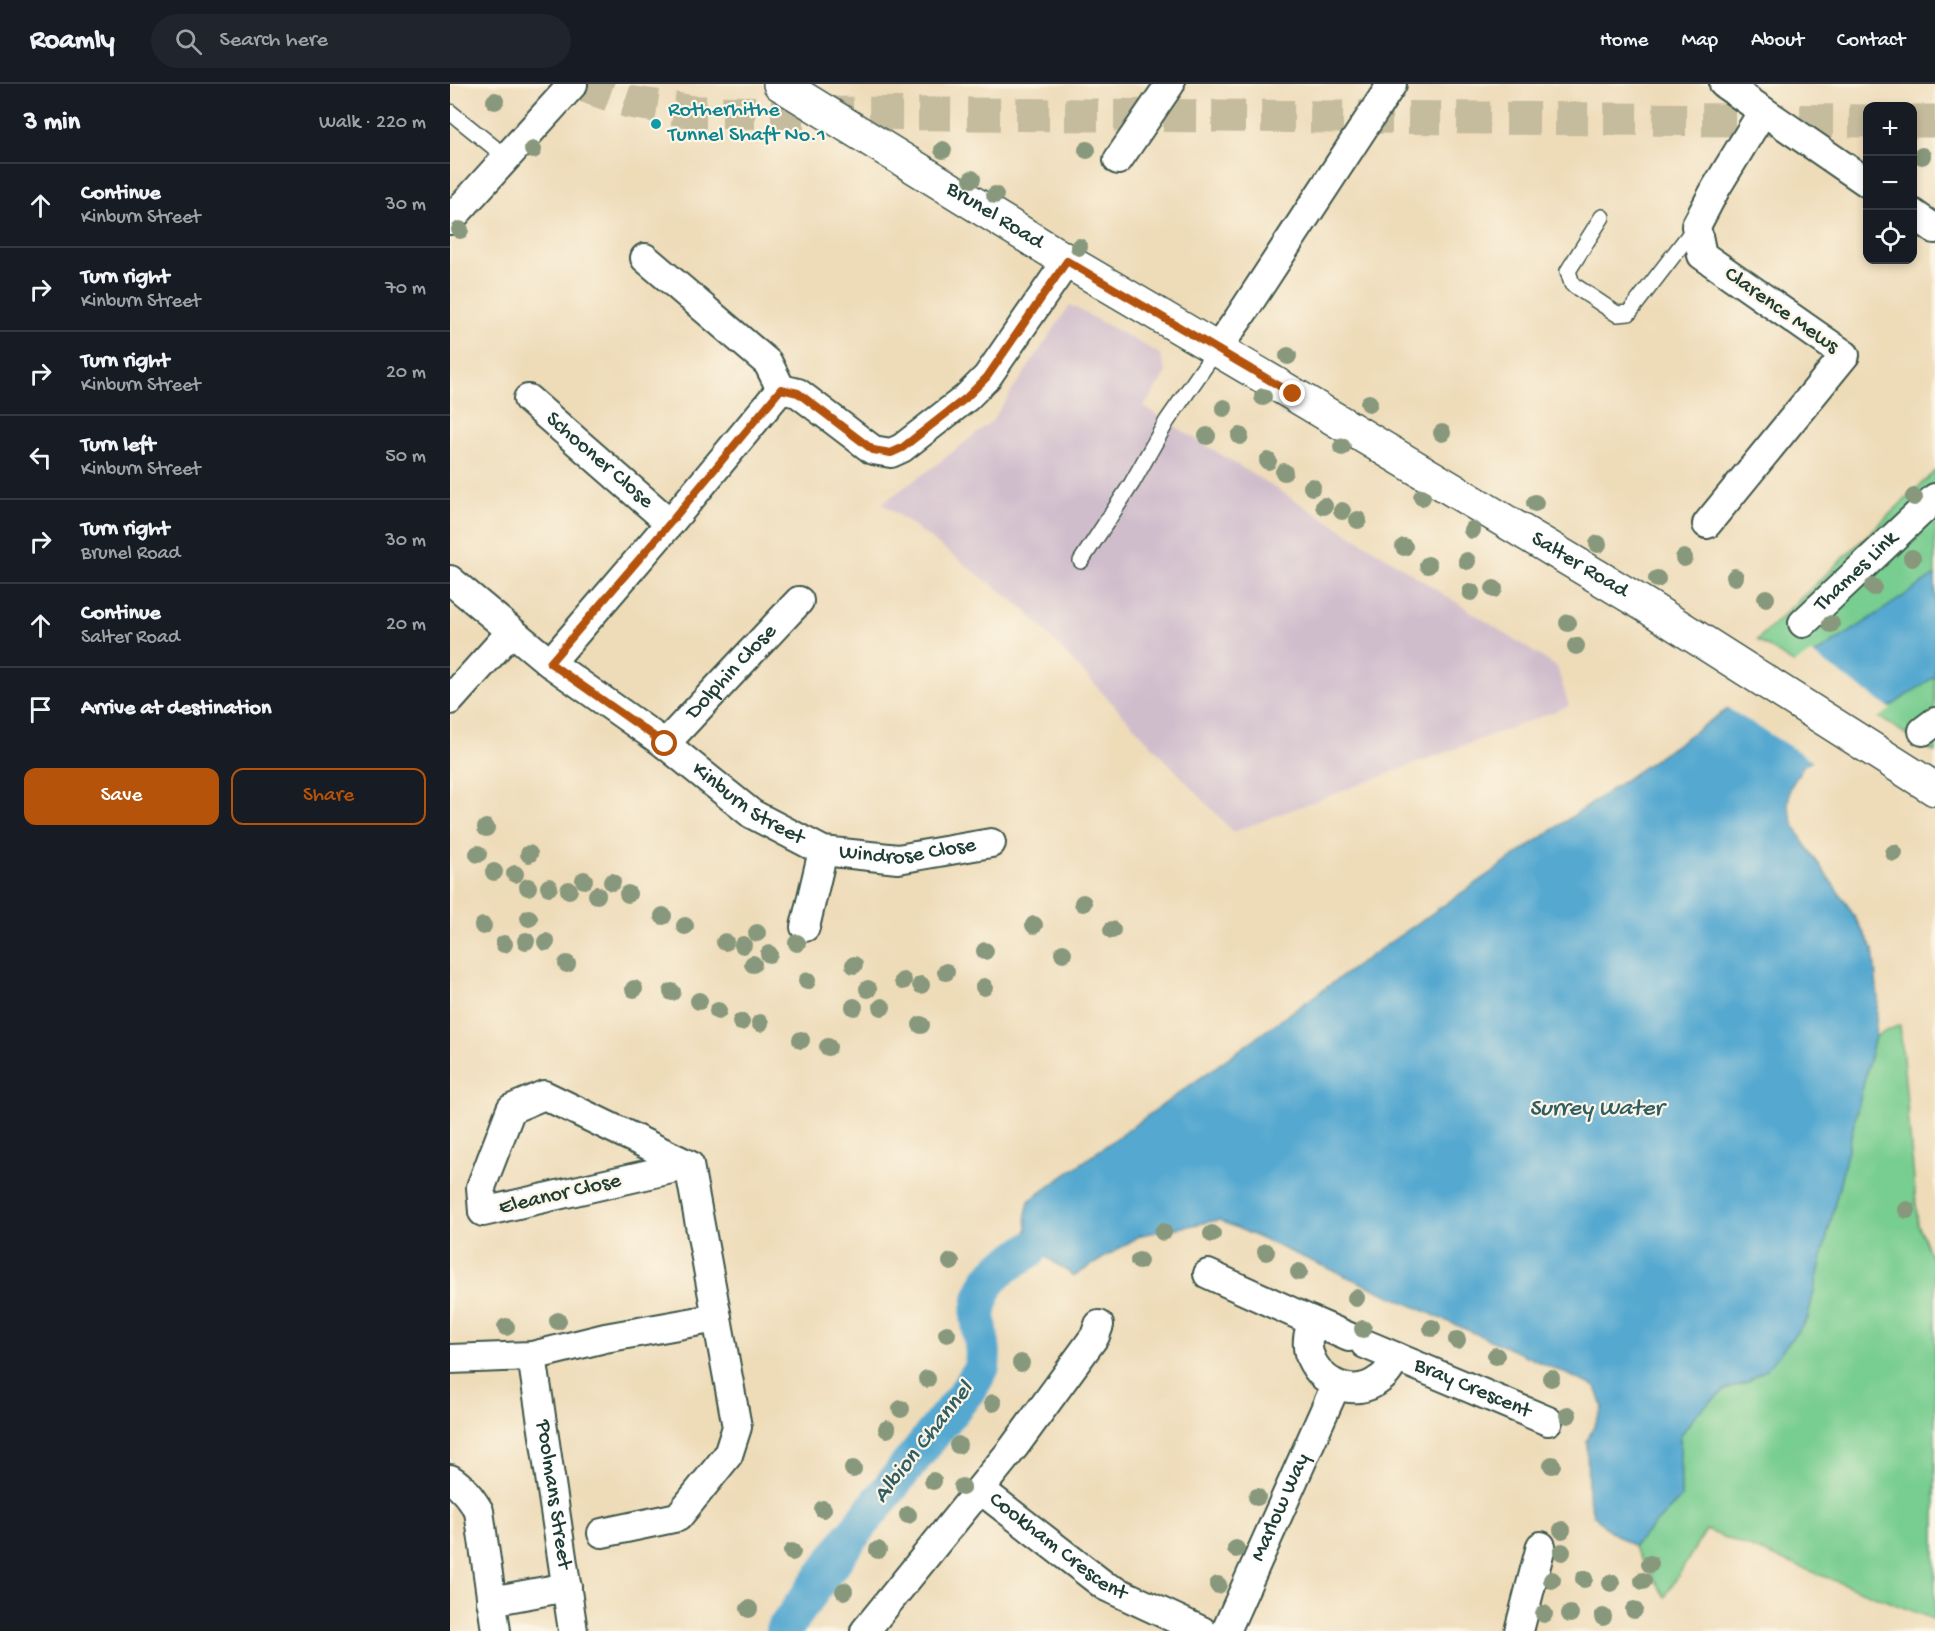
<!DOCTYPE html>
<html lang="en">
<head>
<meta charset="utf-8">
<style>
	:root { --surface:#171b24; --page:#20242c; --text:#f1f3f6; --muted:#9ea1a6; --line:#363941; --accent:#b45309 }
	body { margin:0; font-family:"Gochi Hand",sans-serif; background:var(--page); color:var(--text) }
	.controls { position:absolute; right:18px; top:18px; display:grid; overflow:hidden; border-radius:12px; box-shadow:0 3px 9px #0003 }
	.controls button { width:54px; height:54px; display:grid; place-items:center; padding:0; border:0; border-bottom:2px solid var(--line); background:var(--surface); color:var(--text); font:30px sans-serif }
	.stop { position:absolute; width:18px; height:18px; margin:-14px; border:4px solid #b45309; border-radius:50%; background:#fff }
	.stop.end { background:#b45309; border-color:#fff; box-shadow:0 2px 6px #0008 }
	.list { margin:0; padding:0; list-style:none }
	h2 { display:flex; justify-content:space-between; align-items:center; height:78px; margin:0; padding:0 24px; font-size:26px }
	h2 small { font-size:20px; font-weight:400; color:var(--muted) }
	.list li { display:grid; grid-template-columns:39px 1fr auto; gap:18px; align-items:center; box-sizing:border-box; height:84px; padding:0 24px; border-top:2px solid var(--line) }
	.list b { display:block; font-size:22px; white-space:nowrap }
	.list p { margin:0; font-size:20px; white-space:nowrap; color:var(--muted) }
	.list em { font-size:20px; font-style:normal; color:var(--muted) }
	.actions { display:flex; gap:12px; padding:18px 24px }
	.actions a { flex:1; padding:14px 0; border:2px solid var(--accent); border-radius:12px; text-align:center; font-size:21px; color:var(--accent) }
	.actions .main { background:var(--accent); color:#fff }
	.icon { flex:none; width:33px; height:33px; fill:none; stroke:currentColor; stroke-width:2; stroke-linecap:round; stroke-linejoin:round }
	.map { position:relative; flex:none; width:1485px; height:1547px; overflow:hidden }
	header { display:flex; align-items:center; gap:36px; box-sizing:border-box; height:84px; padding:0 30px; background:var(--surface); border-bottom:2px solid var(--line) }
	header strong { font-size:28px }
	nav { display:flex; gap:33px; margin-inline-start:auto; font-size:21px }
	.search { width:420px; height:54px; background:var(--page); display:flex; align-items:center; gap:15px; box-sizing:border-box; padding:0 21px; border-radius:33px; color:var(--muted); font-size:22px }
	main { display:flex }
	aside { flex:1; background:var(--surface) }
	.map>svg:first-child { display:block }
</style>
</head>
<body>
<header>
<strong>Roamly</strong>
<div class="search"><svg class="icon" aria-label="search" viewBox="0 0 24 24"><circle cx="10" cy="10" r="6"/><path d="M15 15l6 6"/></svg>Search here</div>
<nav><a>Home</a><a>Map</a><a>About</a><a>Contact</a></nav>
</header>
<main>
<aside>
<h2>3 min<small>Walk · 220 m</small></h2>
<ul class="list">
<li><svg class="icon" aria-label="ahead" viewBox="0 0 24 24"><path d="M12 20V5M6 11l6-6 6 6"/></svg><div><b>Continue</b><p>Kinburn Street</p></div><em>30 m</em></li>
<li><svg class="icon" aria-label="right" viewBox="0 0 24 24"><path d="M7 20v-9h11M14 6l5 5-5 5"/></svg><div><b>Turn right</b><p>Kinburn Street</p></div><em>70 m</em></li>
<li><svg class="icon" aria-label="right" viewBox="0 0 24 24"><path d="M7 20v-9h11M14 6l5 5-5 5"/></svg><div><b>Turn right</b><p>Kinburn Street</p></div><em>20 m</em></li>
<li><svg class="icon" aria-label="left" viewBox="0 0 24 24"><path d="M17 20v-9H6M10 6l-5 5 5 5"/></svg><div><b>Turn left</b><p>Kinburn Street</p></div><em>50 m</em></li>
<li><svg class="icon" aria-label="right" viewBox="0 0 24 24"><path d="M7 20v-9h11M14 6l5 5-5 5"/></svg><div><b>Turn right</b><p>Brunel Road</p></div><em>30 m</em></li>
<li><svg class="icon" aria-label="ahead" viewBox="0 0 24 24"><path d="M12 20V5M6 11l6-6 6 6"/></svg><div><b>Continue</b><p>Salter Road</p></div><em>20 m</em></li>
<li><svg class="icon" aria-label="arrive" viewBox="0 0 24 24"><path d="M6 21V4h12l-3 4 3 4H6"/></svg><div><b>Arrive at destination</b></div></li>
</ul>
<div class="actions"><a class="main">Save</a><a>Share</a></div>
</aside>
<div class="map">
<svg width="1485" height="1547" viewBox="0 0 1485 1547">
	<rect width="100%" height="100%" fill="#fcf5e5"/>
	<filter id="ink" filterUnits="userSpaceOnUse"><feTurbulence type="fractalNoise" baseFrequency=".0167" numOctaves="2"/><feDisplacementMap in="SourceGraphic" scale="12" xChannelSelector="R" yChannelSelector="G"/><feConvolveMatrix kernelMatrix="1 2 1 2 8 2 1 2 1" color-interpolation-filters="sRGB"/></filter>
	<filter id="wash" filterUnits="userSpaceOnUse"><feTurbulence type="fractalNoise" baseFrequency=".008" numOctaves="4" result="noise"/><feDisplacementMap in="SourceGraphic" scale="24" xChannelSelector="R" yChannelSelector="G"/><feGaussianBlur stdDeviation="1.35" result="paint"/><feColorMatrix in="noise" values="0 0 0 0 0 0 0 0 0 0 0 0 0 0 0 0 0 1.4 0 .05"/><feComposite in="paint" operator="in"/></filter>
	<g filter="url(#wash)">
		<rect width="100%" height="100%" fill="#eedcb9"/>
		<path fill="#d0bdcc" d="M620 221 710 270 716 289 694 323 922 464 1107 583 1119 622 783 748 572 523 432 419 485 382 542 337Z"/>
		<path fill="#78cd90" stroke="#4c8562" stroke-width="1.5" d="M1485 387V668H1484L1307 556Z
			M1450 941 1468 1140 1485 1184V1536L1256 1446 1215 1513 1183 1462 1231 1414 1230 1352 1246 1330 1275 1306 1297 1298 1357 1236 1425 952Z"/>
		<path fill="#54a8d0" stroke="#3a7282" stroke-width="1.5" d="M1485 491V592L1353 682 1340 704 1338 721 1343 739 1354 759 1398 822 1423 865 1428 914 1425 952 1357 1236 1317 1285 1297 1298 1275 1306 1246 1330 1230 1352 1231 1414 1183 1462 1156 1444 1143 1430 1138 1411 1137 1357 1153 1323 1146 1303 769 1136 691 1151 624 1192 595 1172 588 1177 572 1152 577 1147 576 1130 579 1117 913 877 1269 631 1403 546Z"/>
		<path fill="#eedcb9" d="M1361 569 1441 625 1365 678 1276 623Z"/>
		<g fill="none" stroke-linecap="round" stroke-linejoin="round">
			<path stroke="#54a8d0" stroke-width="36" d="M333 1547 400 1454 521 1302 532 1283 533 1269 528 1231 532 1212 539 1197 550 1185 580 1166"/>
		</g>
	</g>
	<g filter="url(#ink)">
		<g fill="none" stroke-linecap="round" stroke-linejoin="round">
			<path stroke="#c5bc9e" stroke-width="33" stroke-dasharray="33 16" stroke-linecap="butt" d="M129 0 179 18 245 28 1418 37
				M1462 37H1485"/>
			<g stroke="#3e5548" stroke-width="18">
				<path id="lane" d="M0 28 56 73
					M1152 133 1118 187 1122 200 1167 230 1179 229 1246 142
					M631 477 682 399 717 337 767 265"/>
			</g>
			<g stroke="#3e5548" stroke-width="32">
				<g id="street">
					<path d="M1274 0 1418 99"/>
					<path d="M668 76 720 0"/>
					<path d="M1462 129 1485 145"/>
					<path d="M0 136 123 0"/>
					<path d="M195 174 318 279 331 305 348 309 423 366 441 369 452 364 475 346 516 314 537 293 617 177"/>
					<path d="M767 265 789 234 942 0"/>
					<path id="s1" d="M331 305 220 439 100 579 215 660 302 730 373 767 448 775 541 759"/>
					<path id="s2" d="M78 315 220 439"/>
					<path d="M1257 440 1395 271 1252 171 1246 142 1266 104 1313 27"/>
					<path d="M0 496 100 579"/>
					<path id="s3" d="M1353 539 1485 414"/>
					<path d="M0 616 61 548"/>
					<path d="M1473 647 1485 638"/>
					<path id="s4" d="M215 660 349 517"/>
					<path d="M355 843 373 767"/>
					<path d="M94 1011 239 1081 33 1128 31 1103 61 1025Z"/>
					<path id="s5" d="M758 1190 862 1237C859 1248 856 1258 859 1269 868 1299 904 1316 930 1295 938 1290 942 1281 946 1273L1098 1337"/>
					<path d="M862 1237 899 1253"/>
					<path d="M915 1260 946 1273"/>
					<path id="s6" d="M82 1272 123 1547"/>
					<path d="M0 1275 82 1272 155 1254 267 1234"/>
					<path d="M0 1395C13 1403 21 1414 29 1427L46 1547"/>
					<path id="s7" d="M531 1406 655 1502 752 1547"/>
					<path d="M152 1449 228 1433 278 1371 287 1343 239 1081"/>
					<path d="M41 1517 117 1503"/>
					<path d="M415 1547 564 1363 645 1252 649 1241"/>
					<path id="s8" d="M776 1547 886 1301"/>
					<path d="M1069 1547 1091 1462"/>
				</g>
			</g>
			<g stroke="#3e5548" stroke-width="36">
				<g id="secondary">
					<path id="s9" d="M330 0 617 177 843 310 1195 521 1485 705"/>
				</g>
			</g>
			<use href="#lane" stroke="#fff" stroke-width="15"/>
			<use href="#street" stroke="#fff" stroke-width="28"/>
			<use href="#secondary" stroke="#fff" stroke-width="33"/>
		</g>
		<g fill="#88987c">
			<circle cx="45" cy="17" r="9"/>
			<circle cx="83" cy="66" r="9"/>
			<circle cx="493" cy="66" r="9"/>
			<circle cx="637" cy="66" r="9"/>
			<circle cx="1472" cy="72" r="9"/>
			<circle cx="522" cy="95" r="9"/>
			<circle cx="545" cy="111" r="9"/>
			<circle cx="10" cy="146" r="9"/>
			<circle cx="629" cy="163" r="9"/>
			<circle cx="838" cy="272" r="9"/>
			<circle cx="813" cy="313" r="9"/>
			<circle cx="919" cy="319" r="9"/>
			<circle cx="774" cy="324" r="9"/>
			<circle cx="992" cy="349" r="9"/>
			<circle cx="757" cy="352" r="9"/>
			<circle cx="790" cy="352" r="9"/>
			<circle cx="892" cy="363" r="9"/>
			<circle cx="818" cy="377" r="9"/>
			<circle cx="834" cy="388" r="9"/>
			<circle cx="862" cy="403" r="9"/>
			<circle cx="972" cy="413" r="9"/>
			<circle cx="1464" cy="413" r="9"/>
			<circle cx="1085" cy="419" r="9"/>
			<circle cx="874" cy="422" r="9"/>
			<circle cx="892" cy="427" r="9"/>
			<circle cx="908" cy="436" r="9"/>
			<circle cx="1022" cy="446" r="9"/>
			<circle cx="1148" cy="460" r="9"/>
			<circle cx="954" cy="463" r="9"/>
			<circle cx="1234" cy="474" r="9"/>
			<circle cx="1462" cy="474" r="9"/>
			<circle cx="1017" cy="477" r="9"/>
			<circle cx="978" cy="481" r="9"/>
			<circle cx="1285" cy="493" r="9"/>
			<circle cx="1207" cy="495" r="9"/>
			<circle cx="1423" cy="503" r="9"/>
			<circle cx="1044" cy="505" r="9"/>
			<circle cx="1021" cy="508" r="9"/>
			<circle cx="1316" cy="514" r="9"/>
			<circle cx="1118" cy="539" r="9"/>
			<circle cx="1381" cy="540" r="9"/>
			<circle cx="1126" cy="562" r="9"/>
			<circle cx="36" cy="744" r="9"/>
			<circle cx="1444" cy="769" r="9"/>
			<circle cx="28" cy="770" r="9"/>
			<circle cx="79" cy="770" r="9"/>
			<circle cx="44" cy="788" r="9"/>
			<circle cx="65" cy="790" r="9"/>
			<circle cx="134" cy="796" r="9"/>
			<circle cx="162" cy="798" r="9"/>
			<circle cx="78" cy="803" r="9"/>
			<circle cx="99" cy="803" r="9"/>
			<circle cx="119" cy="806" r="9"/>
			<circle cx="178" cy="810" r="9"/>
			<circle cx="147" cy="811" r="9"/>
			<circle cx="633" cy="819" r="9"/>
			<circle cx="213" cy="832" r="9"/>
			<circle cx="79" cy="834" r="9"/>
			<circle cx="584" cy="841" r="9"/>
			<circle cx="33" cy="842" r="9"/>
			<circle cx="235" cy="842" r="9"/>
			<circle cx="662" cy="846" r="9"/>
			<circle cx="307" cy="849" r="9"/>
			<circle cx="76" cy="857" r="9"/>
			<circle cx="96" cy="858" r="9"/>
			<circle cx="275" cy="858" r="9"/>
			<circle cx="347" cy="859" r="9"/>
			<circle cx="54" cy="860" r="9"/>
			<circle cx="293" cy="861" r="9"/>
			<circle cx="535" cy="867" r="9"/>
			<circle cx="613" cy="869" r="9"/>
			<circle cx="319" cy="870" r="9"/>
			<circle cx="117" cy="880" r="9"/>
			<circle cx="303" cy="880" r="9"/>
			<circle cx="404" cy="881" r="9"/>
			<circle cx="496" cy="888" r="9"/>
			<circle cx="357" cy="897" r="9"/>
			<circle cx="453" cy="897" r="9"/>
			<circle cx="471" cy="901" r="9"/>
			<circle cx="534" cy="903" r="9"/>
			<circle cx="184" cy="905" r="9"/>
			<circle cx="418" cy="905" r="9"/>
			<circle cx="222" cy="908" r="9"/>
			<circle cx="249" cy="917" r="9"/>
			<circle cx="404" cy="923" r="9"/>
			<circle cx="432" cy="923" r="9"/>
			<circle cx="268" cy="927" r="9"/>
			<circle cx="291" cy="938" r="9"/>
			<circle cx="310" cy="939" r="9"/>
			<circle cx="471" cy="941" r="9"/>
			<circle cx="351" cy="956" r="9"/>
			<circle cx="378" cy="963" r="9"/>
			<circle cx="1457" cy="1126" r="9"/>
			<circle cx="713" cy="1148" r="9"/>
			<circle cx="762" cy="1150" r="9"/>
			<circle cx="816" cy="1168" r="9"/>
			<circle cx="689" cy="1177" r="9"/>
			<circle cx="501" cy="1178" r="9"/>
			<circle cx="849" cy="1188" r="9"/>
			<circle cx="906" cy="1214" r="9"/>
			<circle cx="108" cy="1237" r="9"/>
			<circle cx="56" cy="1243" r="9"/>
			<circle cx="982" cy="1244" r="9"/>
			<circle cx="913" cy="1245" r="9"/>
			<circle cx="497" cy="1250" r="9"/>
			<circle cx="1007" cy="1256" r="9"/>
			<circle cx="1046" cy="1272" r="9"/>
			<circle cx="571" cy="1279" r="9"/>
			<circle cx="1101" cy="1294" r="9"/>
			<circle cx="477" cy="1295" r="9"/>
			<circle cx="543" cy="1319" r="9"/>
			<circle cx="451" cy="1325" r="9"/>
			<circle cx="1118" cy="1331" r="9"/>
			<circle cx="437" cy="1345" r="9"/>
			<circle cx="508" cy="1361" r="9"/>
			<circle cx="1102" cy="1381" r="9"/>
			<circle cx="403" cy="1385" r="9"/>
			<circle cx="483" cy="1397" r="9"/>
			<circle cx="512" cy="1403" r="9"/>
			<circle cx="807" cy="1413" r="9"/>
			<circle cx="373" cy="1425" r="9"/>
			<circle cx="458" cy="1431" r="9"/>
			<circle cx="1112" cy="1446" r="9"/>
			<circle cx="786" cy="1465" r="9"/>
			<circle cx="428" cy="1466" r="9"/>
			<circle cx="342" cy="1468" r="9"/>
			<circle cx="1112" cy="1468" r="9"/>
			<circle cx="1200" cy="1480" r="9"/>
			<circle cx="1134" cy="1495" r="9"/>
			<circle cx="1102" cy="1496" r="9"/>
			<circle cx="1193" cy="1497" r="9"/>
			<circle cx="1161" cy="1499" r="9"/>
			<circle cx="768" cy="1501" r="9"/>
			<circle cx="394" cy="1507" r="9"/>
			<circle cx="299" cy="1525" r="9"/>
			<circle cx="1184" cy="1526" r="9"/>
			<circle cx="1094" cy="1530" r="9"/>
			<circle cx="1120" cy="1530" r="9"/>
			<circle cx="1153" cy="1533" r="9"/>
		</g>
	</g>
	<g fill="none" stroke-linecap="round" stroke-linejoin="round" filter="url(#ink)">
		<path stroke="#b45309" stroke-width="8" d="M215 660 100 579 220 439 331 305 348 309 423 366 441 369 452 364 475 346 516 314 537 293 617 177 843 310"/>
	</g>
	<circle fill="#0f9aa8" stroke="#fcf5e5" stroke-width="2" cx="206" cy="40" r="6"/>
	<g text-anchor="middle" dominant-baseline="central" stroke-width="4.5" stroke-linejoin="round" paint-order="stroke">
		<g font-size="22" fill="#0d838f" stroke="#fcf5e5" text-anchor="start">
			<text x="218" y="27">Rotherhithe<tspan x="218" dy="25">Tunnel Shaft No.1</tspan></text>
		</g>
		<g font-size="22" fill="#1f3d34" stroke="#fcf5e5">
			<text stroke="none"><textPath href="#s9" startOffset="252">Brunel Road</textPath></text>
			<text transform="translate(1331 227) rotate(35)">Clarence Mews</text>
			<text stroke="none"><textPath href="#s2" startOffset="94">Schooner Close</textPath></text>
			<text stroke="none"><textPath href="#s9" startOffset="933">Salter Road</textPath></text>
			<text stroke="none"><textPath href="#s3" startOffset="74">Thames Link</textPath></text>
			<text stroke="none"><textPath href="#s4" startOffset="98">Dolphin Close</textPath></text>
			<text stroke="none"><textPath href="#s1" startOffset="602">Kinburn Street</textPath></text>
			<text stroke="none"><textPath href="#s1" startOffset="776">Windrose Close</textPath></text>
			<text transform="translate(110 1111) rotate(-13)">Eleanor Close</text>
			<text stroke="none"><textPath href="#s5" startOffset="346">Bray Crescent</textPath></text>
			<text stroke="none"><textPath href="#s6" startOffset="140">Poolmans Street</textPath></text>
			<text stroke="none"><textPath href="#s8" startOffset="135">Marlow Way</textPath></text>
			<text stroke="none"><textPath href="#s7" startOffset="96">Cookham Crescent</textPath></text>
		</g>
		<g font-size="24" font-style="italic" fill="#2f5d63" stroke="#fcf5e5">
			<text x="1146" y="1025">Surrey Water</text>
			<text transform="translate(474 1359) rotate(-52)">Albion Channel</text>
		</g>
	</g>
</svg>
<div class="controls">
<button>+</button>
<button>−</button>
<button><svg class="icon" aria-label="locate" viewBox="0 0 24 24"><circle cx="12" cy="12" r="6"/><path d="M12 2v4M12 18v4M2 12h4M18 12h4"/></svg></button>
</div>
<div class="stop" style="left:215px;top:660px"></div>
<div class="stop end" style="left:843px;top:310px"></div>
</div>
</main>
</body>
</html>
